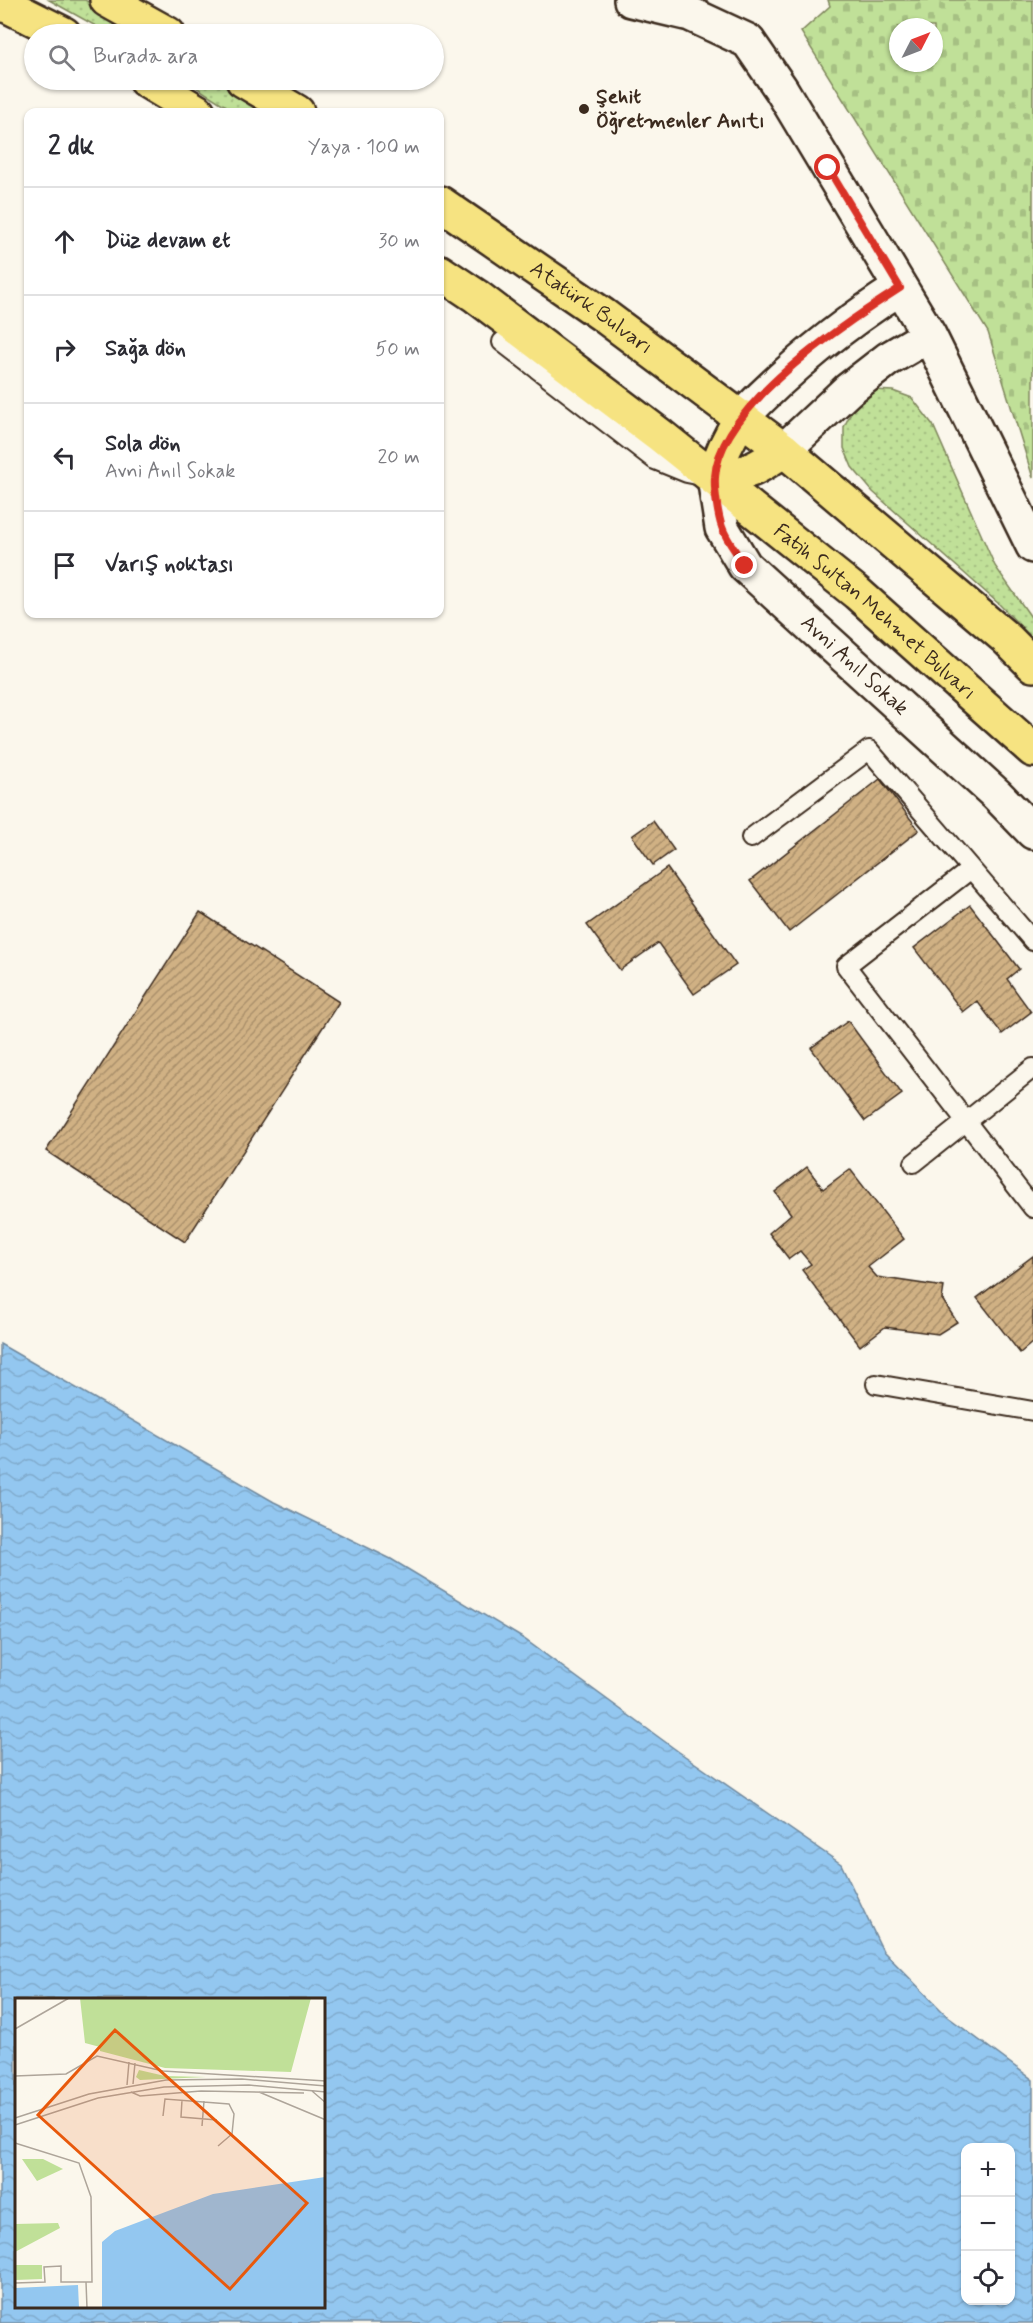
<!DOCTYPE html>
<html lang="tr">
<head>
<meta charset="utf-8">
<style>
	:root { --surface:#fff; --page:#f7f7f7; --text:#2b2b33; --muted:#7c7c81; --line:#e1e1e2 }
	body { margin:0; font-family:Mynerve,sans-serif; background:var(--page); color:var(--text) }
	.controls { position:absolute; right:18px; bottom:18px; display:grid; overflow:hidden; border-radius:12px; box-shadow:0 2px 4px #0004 }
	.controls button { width:54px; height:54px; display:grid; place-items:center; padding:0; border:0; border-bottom:2px solid var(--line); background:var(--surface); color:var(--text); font:30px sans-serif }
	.compass { position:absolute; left:889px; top:18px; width:54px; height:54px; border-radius:50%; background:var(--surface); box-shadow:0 2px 4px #0004; rotate:48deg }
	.stop { position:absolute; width:18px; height:18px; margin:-14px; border:4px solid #d93025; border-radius:50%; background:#fff }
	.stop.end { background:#d93025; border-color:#fff; box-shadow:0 2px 6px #0008 }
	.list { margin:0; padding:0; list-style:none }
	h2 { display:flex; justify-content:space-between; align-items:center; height:78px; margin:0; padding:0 24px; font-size:26px }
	h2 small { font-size:20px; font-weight:400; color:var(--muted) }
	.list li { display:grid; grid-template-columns:39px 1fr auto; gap:18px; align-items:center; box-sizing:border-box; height:108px; padding:0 24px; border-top:2px solid var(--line) }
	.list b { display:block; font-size:22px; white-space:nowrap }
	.list p { margin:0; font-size:20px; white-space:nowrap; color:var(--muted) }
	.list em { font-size:20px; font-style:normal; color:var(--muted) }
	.icon { flex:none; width:33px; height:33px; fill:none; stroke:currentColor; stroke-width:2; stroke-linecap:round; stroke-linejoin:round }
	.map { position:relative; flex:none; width:1033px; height:2323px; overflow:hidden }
	.search { position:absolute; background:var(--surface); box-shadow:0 2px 4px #0004; left:24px; top:24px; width:420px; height:66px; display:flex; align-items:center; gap:15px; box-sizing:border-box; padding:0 21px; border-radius:33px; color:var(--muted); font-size:22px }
	.panel { position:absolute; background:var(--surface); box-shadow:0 2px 4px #0004; left:24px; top:108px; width:420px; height:510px; border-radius:12px }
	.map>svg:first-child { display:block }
</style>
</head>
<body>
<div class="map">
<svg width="1033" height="2323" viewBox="0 0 1033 2323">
	<defs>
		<pattern id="grass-dots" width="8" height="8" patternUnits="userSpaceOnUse" patternTransform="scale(1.5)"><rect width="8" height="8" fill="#c0e098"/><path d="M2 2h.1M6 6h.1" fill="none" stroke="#a6c083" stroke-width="1.8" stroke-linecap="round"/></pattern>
		<pattern id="cemetery-stones" width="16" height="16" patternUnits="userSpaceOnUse" patternTransform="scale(1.5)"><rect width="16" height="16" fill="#c0e098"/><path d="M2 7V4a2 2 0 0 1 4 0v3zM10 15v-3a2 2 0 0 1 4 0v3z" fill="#a6c083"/></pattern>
		<pattern id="water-waves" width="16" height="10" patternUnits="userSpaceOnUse" patternTransform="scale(1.5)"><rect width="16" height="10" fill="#93c7f0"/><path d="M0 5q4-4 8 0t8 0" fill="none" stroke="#80abcd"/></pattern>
		<pattern id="building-hatch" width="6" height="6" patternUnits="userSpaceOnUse" patternTransform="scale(1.5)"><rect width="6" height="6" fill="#d0b184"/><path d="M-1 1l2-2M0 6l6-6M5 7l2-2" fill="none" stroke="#aa906b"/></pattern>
	</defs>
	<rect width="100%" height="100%" fill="#fbf7ec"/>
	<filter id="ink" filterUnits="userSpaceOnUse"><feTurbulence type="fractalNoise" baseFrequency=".0167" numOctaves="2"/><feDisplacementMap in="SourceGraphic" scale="12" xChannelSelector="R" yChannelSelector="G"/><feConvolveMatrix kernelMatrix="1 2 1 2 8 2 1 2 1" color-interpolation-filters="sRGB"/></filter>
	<g filter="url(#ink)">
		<path fill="url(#grass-dots)" stroke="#7e855b" stroke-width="1.5" d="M49 0H85L149 34H110Z
			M185 80H221L273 112H235Z
			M873 390 893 391 912 398 933 425 995 566 1033 620V639L999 604 873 492 852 467 844 448V427L854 406Z"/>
		<path fill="url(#cemetery-stones)" stroke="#7e855b" stroke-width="1.5" fill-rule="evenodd" d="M828 0H1033V478L988 332 801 32 830 6ZM898 27H934V63H898Z"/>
		<path fill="url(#water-waves)" stroke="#70889c" stroke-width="1.5" fill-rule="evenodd" d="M0 1344 274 1502 391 1559 524 1639 679 1752 841 1864 883 1951 948 2017 1033 2080V2323H0ZM16 1999H324V2306H16ZM966 2148H1010V2300H966Z"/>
		<path fill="url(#building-hatch)" stroke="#3b2a1e" stroke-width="1.5" d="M880 779 919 830 789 932 750 881Z
			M653 821 674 850 653 865 632 836Z
			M667 868 736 965 694 994 658 943 620 970 587 925Z
			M970 905 1019 969 1007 979 1031 1012 1002 1034 977 1001 963 1012 914 948Z
			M200 912 339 1002 185 1242 46 1151Z
			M848 1021 902 1094 865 1121 811 1048Z
			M807 1167 823 1189 850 1169 904 1239 868 1267 877 1277 944 1287 942 1299 957 1322 938 1334 885 1327 860 1346 802 1270 811 1264 800 1251 789 1259 769 1233 791 1214 775 1192Z
			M1033 1256V1342L1020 1353 977 1298Z"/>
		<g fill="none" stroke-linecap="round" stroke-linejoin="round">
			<g stroke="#3b2a1e" stroke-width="22">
				<path id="service" d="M502 342 655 460 687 473 697 475
					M751 838 869 750 1033 941
					M971 869 846 966 1033 1208
					M914 1163 1033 1068
					M876 1384 1033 1411"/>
			</g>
			<g stroke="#3b2a1e" stroke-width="38">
				<g id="minor">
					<path id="s1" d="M714 477 722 528 745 566 997 795 1033 832"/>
				</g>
			</g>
			<g stroke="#3b2a1e" stroke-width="38">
				<path id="tertiary" d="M631 0 690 14 748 41 781 89 929 335 1033 546
					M742 417C791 366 840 326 900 288
					M784 450 848 390 888 359 929 335"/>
			</g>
			<g stroke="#3b2a1e" stroke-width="38">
				<g id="primary">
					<path d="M107 0 168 34"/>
					<path d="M0 2 64 34"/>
					<path d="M145 80 198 112"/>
					<path d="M243 80 297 112"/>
					<path id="s2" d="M440 203 603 315 784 450 1007 639 1033 665"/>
					<path id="s3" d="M440 272 476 296 661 436 857 593 1033 750"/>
					<path d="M714 477C747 475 758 468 784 450"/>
					<path d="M714 477C720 455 729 437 742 417"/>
				</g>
			</g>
			<use href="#service" stroke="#fbf7ec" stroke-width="18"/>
			<use href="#minor" stroke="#fbf7ec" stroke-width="33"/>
			<use href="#tertiary" stroke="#fbf7ec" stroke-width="33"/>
			<use href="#primary" stroke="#f6e381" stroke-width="33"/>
		</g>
	</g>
	<g fill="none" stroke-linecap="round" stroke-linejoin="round" filter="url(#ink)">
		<path stroke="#d93025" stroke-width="8" d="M745 566C738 554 726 540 722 527 718 516 714 489 715 477 719 406 845 323 900 288L828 168"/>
	</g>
	<circle fill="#3b2a1e" stroke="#fbf7ec" stroke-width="2" cx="584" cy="109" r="6"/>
	<g text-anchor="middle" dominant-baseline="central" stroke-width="6" stroke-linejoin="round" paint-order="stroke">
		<g font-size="21" font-weight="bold" fill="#3b2a1e" stroke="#fbf7ec" text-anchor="start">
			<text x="596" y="97">Şehit<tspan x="596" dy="24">Öğretmenler Anıtı</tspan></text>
		</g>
		<g font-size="21" fill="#3b2a1e" stroke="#fbf7ec">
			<text stroke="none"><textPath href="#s2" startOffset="184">Atatürk Bulvarı</textPath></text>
			<text stroke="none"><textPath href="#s3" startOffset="552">Fatih Sultan Mehmet Bulvarı</textPath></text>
			<text stroke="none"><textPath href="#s1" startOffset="244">Avni Anıl Sokak</textPath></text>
		</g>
	</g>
	<g transform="translate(15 1998)">
		<rect width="310" height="310" fill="#fbf7ec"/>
		<path d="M124 72 150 78 191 79 125 82 121 79ZM43 225 45 230 0 254V226ZM0 267H27V281L0 282Z" fill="#c0e098"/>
		<path d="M65 0H296L276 74 150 70 85 53V49L70 45Z" fill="#c0e098"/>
		<path d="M7 161H28L48 171 22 183Z" fill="#c0e098"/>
		<path d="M310 179V310H87V244L100 233 198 196ZM63 287 64 310H0V290Z" fill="#93c7f0"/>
		<path fill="none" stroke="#aea59a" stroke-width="1.5" d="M0 31 54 0M0 78 51 76 82 58 148 73 311 83M118 86 120 65M112 87 114 64M297 93 311 105M116 94 125 98 186 93 289 95M244 94 311 122M167 102 166 119 202 122M148 118 150 101 214 106 219 116 217 136 203 148M0 120 74 96 151 82 227 81 311 88M0 127 83 100 149 89 234 87 311 94M187 128 189 103M0 145 64 165 76 199 77 284H46V268L29 269 30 284 0 285M71 284 72 310"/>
		<path fill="#e8590c" fill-opacity="0.15" stroke="#e8590c" stroke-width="3" d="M100 32 292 205 215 291 23 117Z"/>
		<rect width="310" height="310" fill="none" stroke="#3b2a1e" stroke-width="3"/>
	</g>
</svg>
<div class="controls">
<button>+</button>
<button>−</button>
<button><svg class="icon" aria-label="locate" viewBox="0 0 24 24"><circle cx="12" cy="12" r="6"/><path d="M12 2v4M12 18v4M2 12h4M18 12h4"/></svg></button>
</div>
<svg class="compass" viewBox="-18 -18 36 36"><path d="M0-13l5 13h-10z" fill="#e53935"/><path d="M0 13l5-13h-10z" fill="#7c7c81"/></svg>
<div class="stop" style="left:828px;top:168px"></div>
<div class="stop end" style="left:745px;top:566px"></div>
<div class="search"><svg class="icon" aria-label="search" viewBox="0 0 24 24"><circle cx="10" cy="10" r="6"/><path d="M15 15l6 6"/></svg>Burada ara</div>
<section class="panel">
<h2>2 dk<small>Yaya · 100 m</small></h2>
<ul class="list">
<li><svg class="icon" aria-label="ahead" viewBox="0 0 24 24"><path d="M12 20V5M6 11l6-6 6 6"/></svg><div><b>Düz devam et</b></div><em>30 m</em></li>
<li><svg class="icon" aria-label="right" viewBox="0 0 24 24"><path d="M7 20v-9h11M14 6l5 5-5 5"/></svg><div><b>Sağa dön</b></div><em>50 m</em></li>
<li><svg class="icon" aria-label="left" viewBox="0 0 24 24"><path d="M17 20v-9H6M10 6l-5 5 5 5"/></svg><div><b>Sola dön</b><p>Avni Anıl Sokak</p></div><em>20 m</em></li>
<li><svg class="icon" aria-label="arrive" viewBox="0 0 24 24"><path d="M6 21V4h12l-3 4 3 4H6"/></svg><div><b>Varış noktası</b></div></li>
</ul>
</section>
</div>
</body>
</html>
